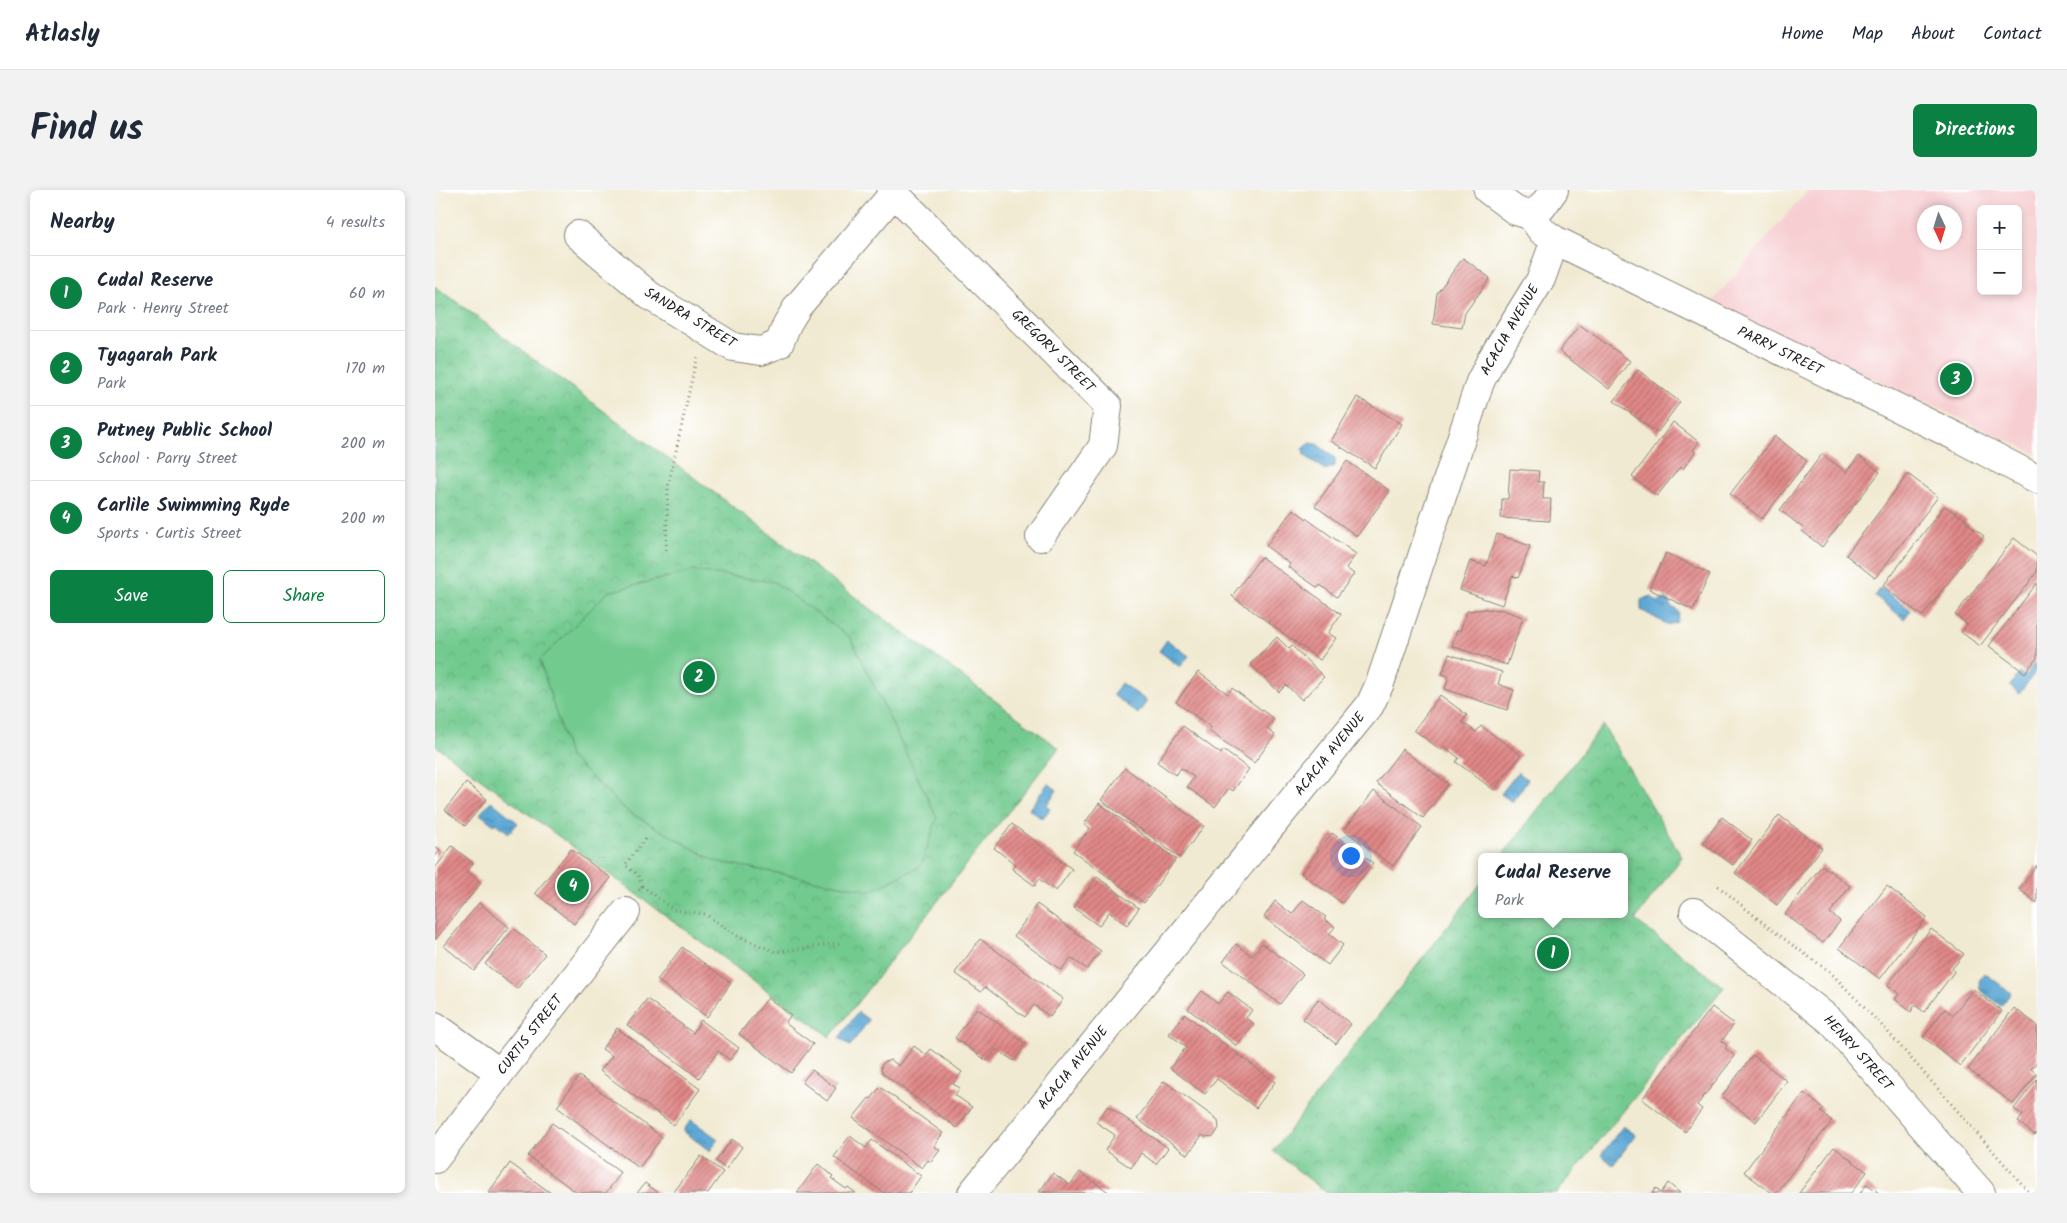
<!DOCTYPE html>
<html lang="en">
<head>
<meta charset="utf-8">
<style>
	:root { --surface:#fff; --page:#f2f2f3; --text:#1f2937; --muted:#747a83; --line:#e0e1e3; --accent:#0b8043 }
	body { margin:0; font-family:Kalam,sans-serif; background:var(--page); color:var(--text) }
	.controls { position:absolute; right:15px; top:15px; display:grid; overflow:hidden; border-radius:8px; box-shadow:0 2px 8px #0003 }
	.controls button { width:45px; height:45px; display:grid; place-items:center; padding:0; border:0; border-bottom:1px solid var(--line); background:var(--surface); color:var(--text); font:25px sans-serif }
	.compass { position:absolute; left:1482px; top:15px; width:45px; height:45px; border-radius:50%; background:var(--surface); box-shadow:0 2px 8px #0003; rotate:176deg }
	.you { position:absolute; left:915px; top:665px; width:18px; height:18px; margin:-12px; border:4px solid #fff; border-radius:50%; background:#1a73e8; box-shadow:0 0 0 8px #1a73e833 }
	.badge { display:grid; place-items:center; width:32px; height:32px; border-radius:50%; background:var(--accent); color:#fff; font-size:16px; font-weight:700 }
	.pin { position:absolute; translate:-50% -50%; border:2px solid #fff; box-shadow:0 1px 5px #0006 }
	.popup { position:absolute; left:1043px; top:663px; width:150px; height:65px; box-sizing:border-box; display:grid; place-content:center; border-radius:8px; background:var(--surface); filter:drop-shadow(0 1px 4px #0005); font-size:16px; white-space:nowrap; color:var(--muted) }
	.popup b { font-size:19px; color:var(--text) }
	.popup::after { content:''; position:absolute; left:50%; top:100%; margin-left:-10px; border:10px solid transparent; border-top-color:var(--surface) }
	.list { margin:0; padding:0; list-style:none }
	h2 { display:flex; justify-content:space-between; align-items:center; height:65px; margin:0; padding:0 20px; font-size:21px }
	h2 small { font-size:16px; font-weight:400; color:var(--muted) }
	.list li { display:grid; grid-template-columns:32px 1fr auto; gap:15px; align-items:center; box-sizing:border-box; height:75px; padding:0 20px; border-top:1px solid var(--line) }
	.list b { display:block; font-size:19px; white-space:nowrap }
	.list p { margin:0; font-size:16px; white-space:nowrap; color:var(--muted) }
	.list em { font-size:16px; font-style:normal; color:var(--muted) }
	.actions { display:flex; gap:10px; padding:15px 20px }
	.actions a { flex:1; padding:11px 0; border:1px solid var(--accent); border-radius:8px; text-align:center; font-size:18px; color:var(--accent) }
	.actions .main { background:var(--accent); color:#fff }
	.map { position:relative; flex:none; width:1602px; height:1003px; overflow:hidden; border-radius:8px }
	header { display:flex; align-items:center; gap:30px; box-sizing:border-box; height:70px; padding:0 25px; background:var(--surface); border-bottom:1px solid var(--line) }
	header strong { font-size:24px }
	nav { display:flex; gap:28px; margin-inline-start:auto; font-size:18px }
	.intro { display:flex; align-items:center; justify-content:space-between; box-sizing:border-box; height:120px; padding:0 30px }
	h1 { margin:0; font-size:35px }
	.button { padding:12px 22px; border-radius:8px; background:var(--accent); color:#fff; font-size:18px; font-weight:700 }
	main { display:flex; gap:30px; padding:0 30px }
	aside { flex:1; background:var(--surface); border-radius:8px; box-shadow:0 2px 8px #0003 }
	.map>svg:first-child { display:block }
</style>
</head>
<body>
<header>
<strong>Atlasly</strong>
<nav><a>Home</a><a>Map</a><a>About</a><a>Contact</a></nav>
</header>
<div class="intro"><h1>Find us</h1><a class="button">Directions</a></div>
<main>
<aside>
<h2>Nearby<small>4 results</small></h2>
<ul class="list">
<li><span class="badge">1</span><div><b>Cudal Reserve</b><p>Park · Henry Street</p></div><em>60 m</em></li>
<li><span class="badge">2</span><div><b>Tyagarah Park</b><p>Park</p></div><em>170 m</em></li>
<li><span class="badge">3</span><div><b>Putney Public School</b><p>School · Parry Street</p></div><em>200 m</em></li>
<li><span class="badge">4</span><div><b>Carlile Swimming Ryde</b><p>Sports · Curtis Street</p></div><em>200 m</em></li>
</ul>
<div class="actions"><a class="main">Save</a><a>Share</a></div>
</aside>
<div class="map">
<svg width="1602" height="1003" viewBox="0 0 1602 1003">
	<defs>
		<pattern id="park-crowns" width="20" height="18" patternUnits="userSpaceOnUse" patternTransform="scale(1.25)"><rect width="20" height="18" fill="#72ca8f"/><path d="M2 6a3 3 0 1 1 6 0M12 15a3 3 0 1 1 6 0" fill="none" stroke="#62ad7b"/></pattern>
		<pattern id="water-ripples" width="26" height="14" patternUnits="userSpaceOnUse" patternTransform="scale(1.25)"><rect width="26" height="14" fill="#5ca7d4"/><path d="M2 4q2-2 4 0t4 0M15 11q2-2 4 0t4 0" fill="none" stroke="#4b87ab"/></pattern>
		<pattern id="building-hatch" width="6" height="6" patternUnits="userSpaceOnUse" patternTransform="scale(1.25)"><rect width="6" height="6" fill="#e18888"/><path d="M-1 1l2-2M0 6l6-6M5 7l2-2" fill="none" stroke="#b66e6e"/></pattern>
	</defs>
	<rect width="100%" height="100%" fill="#fff"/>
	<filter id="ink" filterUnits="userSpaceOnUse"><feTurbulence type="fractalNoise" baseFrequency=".02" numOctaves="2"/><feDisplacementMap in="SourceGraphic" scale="10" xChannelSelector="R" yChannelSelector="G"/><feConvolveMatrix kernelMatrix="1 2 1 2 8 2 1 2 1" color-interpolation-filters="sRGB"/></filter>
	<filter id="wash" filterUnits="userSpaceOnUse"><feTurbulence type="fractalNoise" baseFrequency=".0096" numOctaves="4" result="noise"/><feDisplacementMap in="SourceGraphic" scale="20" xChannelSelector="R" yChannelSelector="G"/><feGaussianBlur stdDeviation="1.12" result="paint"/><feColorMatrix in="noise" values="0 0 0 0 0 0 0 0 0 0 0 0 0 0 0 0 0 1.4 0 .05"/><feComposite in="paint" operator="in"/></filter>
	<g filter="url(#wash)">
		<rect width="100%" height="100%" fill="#f1ead2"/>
		<path fill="#f7cfd2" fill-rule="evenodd" d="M1373 0H1602V264L1276 113ZM1546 19H1583V101H1546ZM1490 22H1520V52H1490Z"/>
		<path fill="url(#park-crowns)" stroke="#477356" d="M0 96 624 558 395 847 0 555Z
			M1168 535 1247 667 1200 730 1289 797 1122 1003H892L838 961 1047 692V724H1189V667H1066Z"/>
		<path fill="#72ca8f" stroke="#477356" d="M258 381 339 392 416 448 502 628 486 676 436 701 280 671 192 621 134 566 105 470 173 402Z"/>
		<path fill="url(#water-ripples)" stroke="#3c6278" d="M875 253 882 254 900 268V276L890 280 869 265 868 259Z
			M1446 398 1476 420 1469 429 1440 406Z
			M1215 406 1223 412 1230 409 1233 410 1236 417 1241 419 1244 423 1242 432 1233 435 1206 420V410Z
			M732 450 754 466 745 477 724 461Z
			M1600 472 1602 480 1584 504 1575 496 1585 483 1590 486Z
			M686 493 712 511 703 524 678 505Z
			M1083 582 1093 590 1077 612 1066 604Z
			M613 593 622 600 611 616 615 619 607 629 594 619Z
			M56 611 83 633 74 643 61 633 59 635 45 624Z
			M1550 783 1576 803 1566 816 1545 800 1544 791Z
			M423 822 434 830 415 856 404 848Z
			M256 930 283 949 275 961 248 941Z
			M1188 936 1201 945 1178 975 1166 965Z"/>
		<g id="blocks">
			<path fill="url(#building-hatch)" d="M1028 68 1055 88 1030 123 1027 138 998 134 1002 103Z
				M1145 135 1195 171 1174 199 1124 161Z
				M1203 180 1245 212 1222 243 1179 211Z
				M922 207 967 234 940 278 896 251Z
				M1238 232 1264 252 1258 260 1260 262 1248 279 1245 277 1222 306 1197 287Z
				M1340 246 1372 271 1327 329 1295 304Z
				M1387 264 1411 282 1424 266 1445 282 1387 357 1366 340 1368 338 1345 320Z
				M912 271 955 301 922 346 880 316Z
				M1075 279 1104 281 1103 292H1109L1108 309H1116L1115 331 1066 328 1067 309H1073Z
				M1473 284 1503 307 1440 388 1411 365Z
				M1509 316 1532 330 1531 332 1549 346 1487 426 1448 396Z
				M858 319 921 364 911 378 919 384 902 407 885 395 883 398 853 377 855 374 831 356Z
				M1062 344 1095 356 1083 388 1077 386 1067 415 1025 400 1035 371 1051 376Z
				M1579 348 1602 366V382L1545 456 1526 442 1532 434 1520 425Z
				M1231 363 1275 384 1258 420 1214 399Z
				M826 367 906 424 893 443 901 448 885 470 797 406Z
				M1602 393V468L1590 483 1554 456Z
				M1050 419 1068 420 1088 427 1072 475 1017 456 1022 440 1025 441 1032 421Z
				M842 447 854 459 857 456 889 487 867 510 851 495 844 502 815 474Z
				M1014 464 1067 482 1063 494 1079 500 1072 520 1010 499 1014 486 1007 484Z
				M763 482 793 504 797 498 839 529 832 539 840 545 819 573 774 541 776 537 741 512Z
				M1005 505 1032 525 1027 532 1041 542 1046 536 1086 565 1059 600 1021 572 1024 568 1009 556 1006 560 979 540Z
				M748 536 786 564 788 560 814 579 798 601 794 598 780 617 752 597 759 587 746 578 740 585 722 572Z
				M967 559 1013 594 988 628 941 593Z
				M690 578 769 636 745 668 666 610Z
				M31 593 52 609 30 636 10 620Z
				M939 601 987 637 958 676 909 640Z
				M664 613 741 669 709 713 638 661 655 638 649 634Z
				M1344 625 1387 658 1342 715 1300 683Z
				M1287 627 1317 650 1298 675 1268 653Z
				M577 634 637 679 621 701 604 689 600 696 577 679 580 674 559 658Z
				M897 643 938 673 907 713 866 683Z
				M0 656 5 660 0 667Z
				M17 656 38 673 32 681 46 693 0 750V678Z
				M136 659 176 688 139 734 100 703Z
				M1387 675 1415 696 1395 723 1405 731 1388 753 1350 724Z
				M1602 675V713L1584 699Z
				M662 687 704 718 692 735 674 722 664 736 639 718Z
				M1452 696 1492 727 1445 789 1404 758Z
				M868 710 891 727 889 729 900 737 894 744 908 755 893 775 829 727 840 711 857 724Z
				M44 713 74 737 39 781 9 756Z
				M602 714 666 761 652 779 636 768 626 780 579 746Z
				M79 739 110 764 82 799 50 774Z
				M1496 739 1529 764 1517 779 1519 782 1489 822 1480 815 1476 822 1460 809 1464 804 1453 795Z
				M545 749 628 809 615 827 599 815 590 827 550 797 546 802 520 783Z
				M827 753 868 784 845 814 788 772 801 754 817 766Z
				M247 757 296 793 272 827 222 790Z
				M1538 799 1567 821 1525 876 1488 847 1510 819 1518 825Z
				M767 801 783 814 793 802 817 820 811 828 819 834 802 856 753 819Z
				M333 808 356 825 350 833 378 854 356 883 304 844Z
				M212 809 258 843 266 830 304 858 295 870 283 861 264 888 192 835Z
				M883 809 916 834 901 854 868 829Z
				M1277 817 1299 834 1287 851 1292 856 1290 858 1300 866 1262 915 1267 919 1250 942 1207 909Z
				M542 818 591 854 579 871 561 859 552 871 520 848Z
				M1579 818 1602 835V872L1596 879 1602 884 1578 914 1533 879Z
				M750 824 840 892 821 918 782 889 770 904 735 878 751 857 734 844Z
				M182 838 265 899 239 935 165 881 177 866 167 859Z
				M479 856 491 865 496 859 527 882 518 894 525 898 520 905 537 917 522 938 447 883 446 876 449 872 456 870 464 876Z
				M1318 865 1352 891 1321 932 1287 906Z
				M377 880 401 898 392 911 367 892Z
				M144 886 227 947 204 978 122 917Z
				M1602 889V942L1600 945 1583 932 1588 925 1579 919Z
				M729 891 783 930 784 938 779 946 770 947 767 945 753 965 702 929Z
				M445 897 508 943 499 956 505 960 496 972 493 970 487 978 418 928 434 908 436 909Z
				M1369 903 1389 919 1386 922 1397 931 1341 1003H1337L1309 982Z
				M673 916 733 958 721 974 706 963 696 978 670 960 680 945 661 932Z
				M117 933 186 983 171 1003H142L93 966Z
				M415 946 431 958 437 950 486 986 474 1003H449L399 967Z
				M297 949 307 957 291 979 281 971Z
				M1399 957 1432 982 1416 1003H1364Z
				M266 966 288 982 273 1003H238Z
				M75 973 116 1003H53Z
				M383 974 398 986 396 988 411 999 413 997 421 1003H362Z
				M645 982 675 1003 604 1002 618 983 635 995Z
				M210 993 224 1003H202Z
				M1233 993 1245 1003H1217L1221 998 1226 1003Z
				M1432 994 1444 1003H1425Z"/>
		</g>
	</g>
	<g filter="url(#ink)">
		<use href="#blocks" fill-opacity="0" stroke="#868377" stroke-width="1"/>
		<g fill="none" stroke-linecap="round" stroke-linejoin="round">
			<g stroke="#868377" stroke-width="30">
				<path id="minor" d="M456 0 673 216 668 256 605 347
					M1095 25 1107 41 1120 50 1524 248 1602 289
					M143 45 215 106 298 157 326 161 344 154 352 134 363 116 459 3
					M1259 722 1396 831 1546 1003
					M0 836 65 883
					M0 969 65 883 191 722
					M537 1003 935 515 945 493 1045 192 1056 170 1106 89 1120 50"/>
			</g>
			<g stroke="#868377" stroke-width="30">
				<path id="tertiary" d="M1053 0 1081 21 1095 25 1107 17 1119 0"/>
			</g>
			<path stroke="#868377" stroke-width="3" stroke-dasharray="1 4" stroke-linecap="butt" d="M231 360 233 297 262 166
				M207 696 203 685 190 675 211 648
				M1283 696 1337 740 1395 782 1451 840 1595 1003
				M204 700 207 696 239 720 270 724 302 746 341 762 406 753"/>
			<use href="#minor" stroke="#fff" stroke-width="28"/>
			<use href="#tertiary" stroke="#fff" stroke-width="28"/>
		</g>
	</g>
	<g text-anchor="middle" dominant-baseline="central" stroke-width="4.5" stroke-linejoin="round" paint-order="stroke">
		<g font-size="14" fill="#1c1c1c" stroke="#fff">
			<text transform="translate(255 128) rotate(31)">SANDRA STREET</text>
			<text transform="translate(1075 140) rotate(-60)">ACACIA AVENUE</text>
			<text transform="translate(618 161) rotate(45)">GREGORY STREET</text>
			<text transform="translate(1345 161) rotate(26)">PARRY STREET</text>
			<text transform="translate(895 564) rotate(-51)">ACACIA AVENUE</text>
			<text transform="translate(95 845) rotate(-52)">CURTIS STREET</text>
			<text transform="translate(1423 863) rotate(48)">HENRY STREET</text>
			<text transform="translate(638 878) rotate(-51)">ACACIA AVENUE</text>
		</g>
	</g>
</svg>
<div class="controls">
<button>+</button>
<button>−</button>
</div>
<svg class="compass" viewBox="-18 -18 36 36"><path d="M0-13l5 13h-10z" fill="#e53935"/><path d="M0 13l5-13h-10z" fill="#747a83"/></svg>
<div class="you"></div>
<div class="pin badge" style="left:1118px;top:763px">1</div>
<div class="popup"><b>Cudal Reserve</b>Park</div>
<div class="pin badge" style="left:264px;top:487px">2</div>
<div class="pin badge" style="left:1521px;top:189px">3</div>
<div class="pin badge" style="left:138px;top:696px">4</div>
</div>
</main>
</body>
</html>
